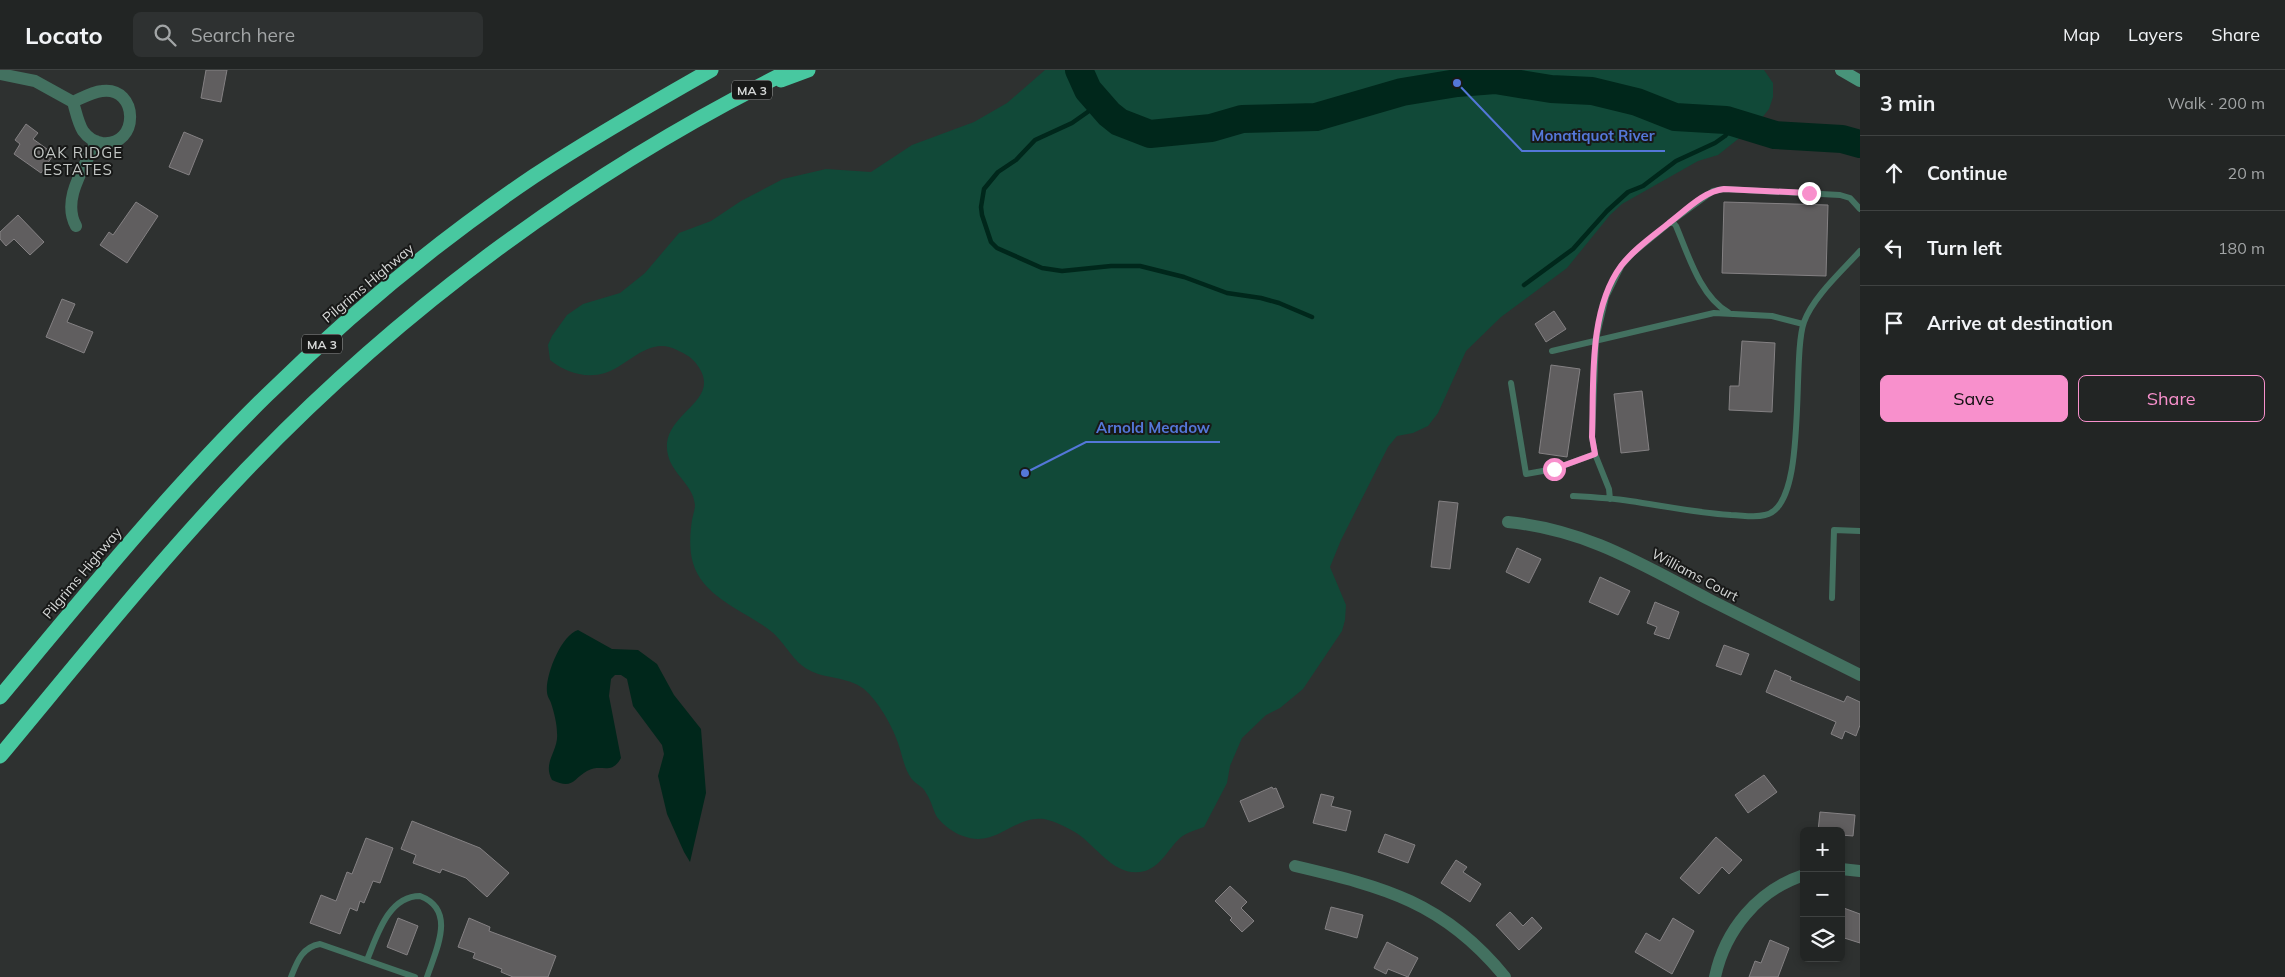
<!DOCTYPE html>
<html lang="en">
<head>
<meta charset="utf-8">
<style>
	:root { --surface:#222524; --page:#2e3131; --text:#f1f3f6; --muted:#a2a5a6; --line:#3f4241; --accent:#f890cc }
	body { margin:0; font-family:Mulish,sans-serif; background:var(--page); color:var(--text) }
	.controls { position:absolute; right:15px; bottom:15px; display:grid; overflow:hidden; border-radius:8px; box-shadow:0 2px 8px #0003 }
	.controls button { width:45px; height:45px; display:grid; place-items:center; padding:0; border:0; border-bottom:1px solid var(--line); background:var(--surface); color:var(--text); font:25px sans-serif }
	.stop { position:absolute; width:15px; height:15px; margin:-11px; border:4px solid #f890cc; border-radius:50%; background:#fff }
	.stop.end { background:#f890cc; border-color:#fff; box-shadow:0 1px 5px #0008 }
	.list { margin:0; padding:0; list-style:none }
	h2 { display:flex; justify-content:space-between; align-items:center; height:65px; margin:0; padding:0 20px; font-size:21px }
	h2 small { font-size:16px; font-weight:400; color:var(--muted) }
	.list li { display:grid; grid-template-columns:32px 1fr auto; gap:15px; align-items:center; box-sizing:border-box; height:75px; padding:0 20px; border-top:1px solid var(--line) }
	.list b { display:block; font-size:19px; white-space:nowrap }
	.list em { font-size:16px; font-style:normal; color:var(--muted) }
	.actions { display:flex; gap:10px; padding:15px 20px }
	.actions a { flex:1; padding:11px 0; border:1px solid var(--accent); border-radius:8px; text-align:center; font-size:18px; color:var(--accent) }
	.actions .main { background:var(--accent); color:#111 }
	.icon { flex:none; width:28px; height:28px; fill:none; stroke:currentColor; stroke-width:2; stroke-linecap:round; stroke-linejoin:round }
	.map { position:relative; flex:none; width:1860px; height:907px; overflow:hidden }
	header { display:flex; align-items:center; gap:30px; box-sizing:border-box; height:70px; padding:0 25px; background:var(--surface); border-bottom:1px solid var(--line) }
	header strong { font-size:24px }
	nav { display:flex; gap:28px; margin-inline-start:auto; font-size:18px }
	.search { width:350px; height:45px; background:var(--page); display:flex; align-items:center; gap:12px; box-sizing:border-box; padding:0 18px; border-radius:8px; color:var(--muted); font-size:19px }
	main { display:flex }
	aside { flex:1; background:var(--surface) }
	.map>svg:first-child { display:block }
</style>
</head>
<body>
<header>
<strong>Locato</strong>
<div class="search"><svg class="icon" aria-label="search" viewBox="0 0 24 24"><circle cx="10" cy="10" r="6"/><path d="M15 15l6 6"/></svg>Search here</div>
<nav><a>Map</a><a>Layers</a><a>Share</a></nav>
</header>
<main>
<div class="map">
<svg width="1860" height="907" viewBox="0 0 1860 907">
	<rect width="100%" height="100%" fill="#2e3130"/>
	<path fill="#114938" d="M1045 0H1764L1773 13V27L1769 39 1757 54 1718 85 1698 91 1622 134 1610 145 1567 198 1501 247 1466 281 1438 343 1428 356 1413 363 1397 366 1388 377 1341 470 1330 497 1346 535 1345 550 1342 561 1303 619 1280 638 1266 645 1242 668 1230 696 1227 713 1204 757C1196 760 1187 762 1180 768 1169 778 1161 796 1145 801 1116 809 1098 778 1078 764 1069 758 1054 751 1044 749 1014 745 996 779 963 766 954 763 943 755 937 747 933 740 931 730 926 723 923 716 915 714 911 708 904 698 902 684 898 673 892 655 878 631 864 619 847 606 824 609 809 600 793 592 786 574 772 562 746 541 703 528 693 493 689 480 690 463 692 450 693 445 695 439 695 435 693 411 665 402 667 373 671 339 725 329 695 292 690 286 683 283 677 280 649 265 628 296 605 303 585 309 565 302 550 290L548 275 552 266 567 245 583 234 620 223 645 203 679 163 711 151 741 131 783 109 826 99 871 102 912 75 974 52 1007 33Z"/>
	<path fill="#00271b" d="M578 560 612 579 638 580 657 594 674 625 701 659 706 723 690 792 684 782 667 744 658 706 664 684 662 675 633 636 627 609 621 605H615L611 609 609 626 621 688C611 706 602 693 587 701 573 709 573 720 552 710 542 692 559 681 557 663 557 654 554 642 551 633 550 630 547 626 547 622 545 606 561 565 578 560Z"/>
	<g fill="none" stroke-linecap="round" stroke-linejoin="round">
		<path stroke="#00271b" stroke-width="4.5" d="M1099 34 1072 53 1035 70 1016 90 998 102 984 119 981 137 982 145 991 172 997 178 1042 198 1062 201 1111 196H1140L1184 207 1227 223 1261 228 1279 233 1312 247
			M1524 215 1573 179 1607 141 1628 122 1643 116 1676 91 1715 73 1725 66 1736 52"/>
		<path stroke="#00271b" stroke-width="28" d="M1079 0 1088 20 1109 44 1119 52 1150 64 1211 58 1242 49 1316 47 1402 22 1457 13 1495 10 1551 19 1592 21 1637 32 1675 47 1726 50 1775 65 1842 69 1860 74"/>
	</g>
	<path fill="#605e5f" stroke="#848183" d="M206 0H227L221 32 201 28Z
		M26 54 38 63 33 69 54 84 41 103 14 84 20 74 15 70Z
		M184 62 203 70 189 105 169 97Z
		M136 132 158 146 127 193 100 175 109 162 113 165Z
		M1724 132 1828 135 1826 206 1722 203Z
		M18 145 44 172 30 185 14 169 6 176 0 169V162Z
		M62 229 75 234 67 252 93 262 84 283 46 267Z
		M1554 241 1566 259 1546 272 1535 254Z
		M1742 271 1775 273 1772 342 1729 340 1730 316H1739Z
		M1551 295 1580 299 1567 387 1539 383Z
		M1642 321 1649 380 1621 383 1614 324Z
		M1439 431 1458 433 1450 499 1431 497Z
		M1517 478 1541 489 1529 513 1506 502Z
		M1600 507 1630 521 1618 545 1589 532Z
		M1655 532 1679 542 1669 569 1654 564 1657 557 1647 553Z
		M1724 575 1749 584 1741 605 1716 596Z
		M1775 600 1791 607 1790 610 1844 632 1847 626 1860 632V655L1856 666 1845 661 1842 669 1831 664 1836 652 1766 622Z
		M1764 705 1777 722 1748 743 1735 725Z
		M1272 717 1273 719 1276 718 1284 737 1249 752 1240 731Z
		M1321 724 1334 727 1331 736 1351 741 1346 761 1313 753Z
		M1820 742 1855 745 1853 766 1841 765V761H1818Z
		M412 751 480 778 509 803 487 827 466 808 442 799 440 803 413 793 416 785 401 779Z
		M1385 764 1415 775 1408 793 1378 782Z
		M1716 767 1742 790 1729 804 1722 797 1699 824 1680 808Z
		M366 768 393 778 380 813 373 811 364 833 360 831 357 841 350 838 340 864 310 853 321 825 336 831 347 802 352 804Z
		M1456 790 1467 797 1463 802 1481 814 1470 832 1441 813Z
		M1230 816 1247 832 1241 838 1254 851 1242 862 1230 850 1232 848 1215 831Z
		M1331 837 1363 845 1357 868 1325 859Z
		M1841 837 1860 844V873L1841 867Z
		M1510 842 1523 856 1532 847 1542 858 1519 880 1496 855Z
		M398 848 418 856 407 885 387 877Z
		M469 848 490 857 489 861 556 886 548 907H513L501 902 502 899 473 888 475 883 458 877Z
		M1673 848 1694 861 1672 904 1635 882 1646 863 1660 871Z
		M1770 870 1789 878 1778 907H1749L1755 891 1761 893Z
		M1387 872 1418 888 1408 907 1388 899 1386 904 1374 898Z"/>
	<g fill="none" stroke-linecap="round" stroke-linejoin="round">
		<path stroke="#437160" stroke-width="6" d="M1672 151 1676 156C1688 184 1700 226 1728 242
			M1552 281 1714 243 1772 246 1803 254
			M1511 313 1526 404 1554 399 1595 384
			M1573 426C1592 427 1611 428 1630 431 1664 436 1697 443 1731 445 1742 445 1754 448 1765 445 1809 437 1791 288 1804 252 1813 227 1842 201 1860 181
			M1610 429 1609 419 1595 384 1592 367 1596 269 1606 227 1622 195 1633 183 1672 151 1713 121 1724 119 1840 125 1850 128 1860 139
			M1832 528 1834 460 1860 461
			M367 890C377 866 388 826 420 826 457 840 436 880 427 907
			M291 907C297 892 302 877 320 874L415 907"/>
		<path stroke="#437160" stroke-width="12" d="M0 4 35 11 73 32C76 42 78 53 83 61 88 68 95 72 102 73 140 77 139 16 102 21 92 22 82 28 73 32
			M76 156C61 129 85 97 96 71
			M1508 452C1587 460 1641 494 1710 530 1759 555 1809 580 1860 605
			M1295 796C1384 817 1444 832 1505 907
			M1841 799 1860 801
			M1715 907C1725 860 1758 820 1804 805"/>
		<path stroke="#48947a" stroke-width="12" d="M1841 0 1860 11"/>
		<path stroke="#48c8a0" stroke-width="15" d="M781 10 808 0
			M0 627C86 524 171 419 267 325 349 245 439 170 534 106 592 68 651 34 711 0
			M0 686C80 590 159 491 246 400 402 237 588 100 791 0"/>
	</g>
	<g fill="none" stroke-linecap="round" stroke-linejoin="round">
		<path stroke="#f890cc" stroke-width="6" d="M1554 399 1595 384 1592 367C1594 314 1588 241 1621 196 1634 179 1653 166 1669 153 1685 141 1704 121 1724 119L1809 123"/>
	</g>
	<g text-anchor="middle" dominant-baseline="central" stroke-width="4" stroke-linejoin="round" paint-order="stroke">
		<g fill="#181918" stroke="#9d9f9e" stroke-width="1">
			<rect x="732" y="10.5" width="40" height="19" rx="4"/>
			<rect x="302" y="264.5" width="40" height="19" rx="4"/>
		</g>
		<g font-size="12" font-weight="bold" fill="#d6d8d7">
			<text x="752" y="20">MA 3</text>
			<text x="322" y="274">MA 3</text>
		</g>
		<g font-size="14" fill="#d6d8d7" stroke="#181918">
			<text transform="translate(368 213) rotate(-40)">Pilgrims Highway</text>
			<text transform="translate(82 503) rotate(-50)">Pilgrims Highway</text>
			<text transform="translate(1695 505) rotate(28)">Williams Court</text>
		</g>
		<g font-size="15" letter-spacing="1" fill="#c2c6c4" stroke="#181918">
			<text x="78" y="82">OAK RIDGE<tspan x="78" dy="17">ESTATES</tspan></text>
		</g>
	</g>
	<path fill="none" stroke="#5477d8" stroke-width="2" d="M1457 13L1522 81H1665M1025 403L1086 372H1220"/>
	<g fill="#5477d8" stroke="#181918" stroke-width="2">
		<circle cx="1457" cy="13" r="5"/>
		<circle cx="1025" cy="403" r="5"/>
	</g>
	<g font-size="15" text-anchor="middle" font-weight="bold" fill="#5477d8" stroke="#181918" stroke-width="4" stroke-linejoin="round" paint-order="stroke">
		<text x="1593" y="71">Monatiquot River</text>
		<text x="1153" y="363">Arnold Meadow</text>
	</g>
</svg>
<div class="controls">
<button>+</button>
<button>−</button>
<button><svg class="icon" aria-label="layers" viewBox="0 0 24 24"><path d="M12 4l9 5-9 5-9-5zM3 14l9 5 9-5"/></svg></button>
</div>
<div class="stop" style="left:1554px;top:399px"></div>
<div class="stop end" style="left:1809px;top:123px"></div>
</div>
<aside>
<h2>3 min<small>Walk · 200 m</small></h2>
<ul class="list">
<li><svg class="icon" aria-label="ahead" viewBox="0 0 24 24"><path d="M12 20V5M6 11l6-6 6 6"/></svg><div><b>Continue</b></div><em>20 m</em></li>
<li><svg class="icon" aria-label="left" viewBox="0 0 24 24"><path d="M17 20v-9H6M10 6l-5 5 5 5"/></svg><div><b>Turn left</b></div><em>180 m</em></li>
<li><svg class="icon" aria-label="arrive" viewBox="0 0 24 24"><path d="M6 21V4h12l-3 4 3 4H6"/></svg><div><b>Arrive at destination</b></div></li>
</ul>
<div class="actions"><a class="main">Save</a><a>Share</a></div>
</aside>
</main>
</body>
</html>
